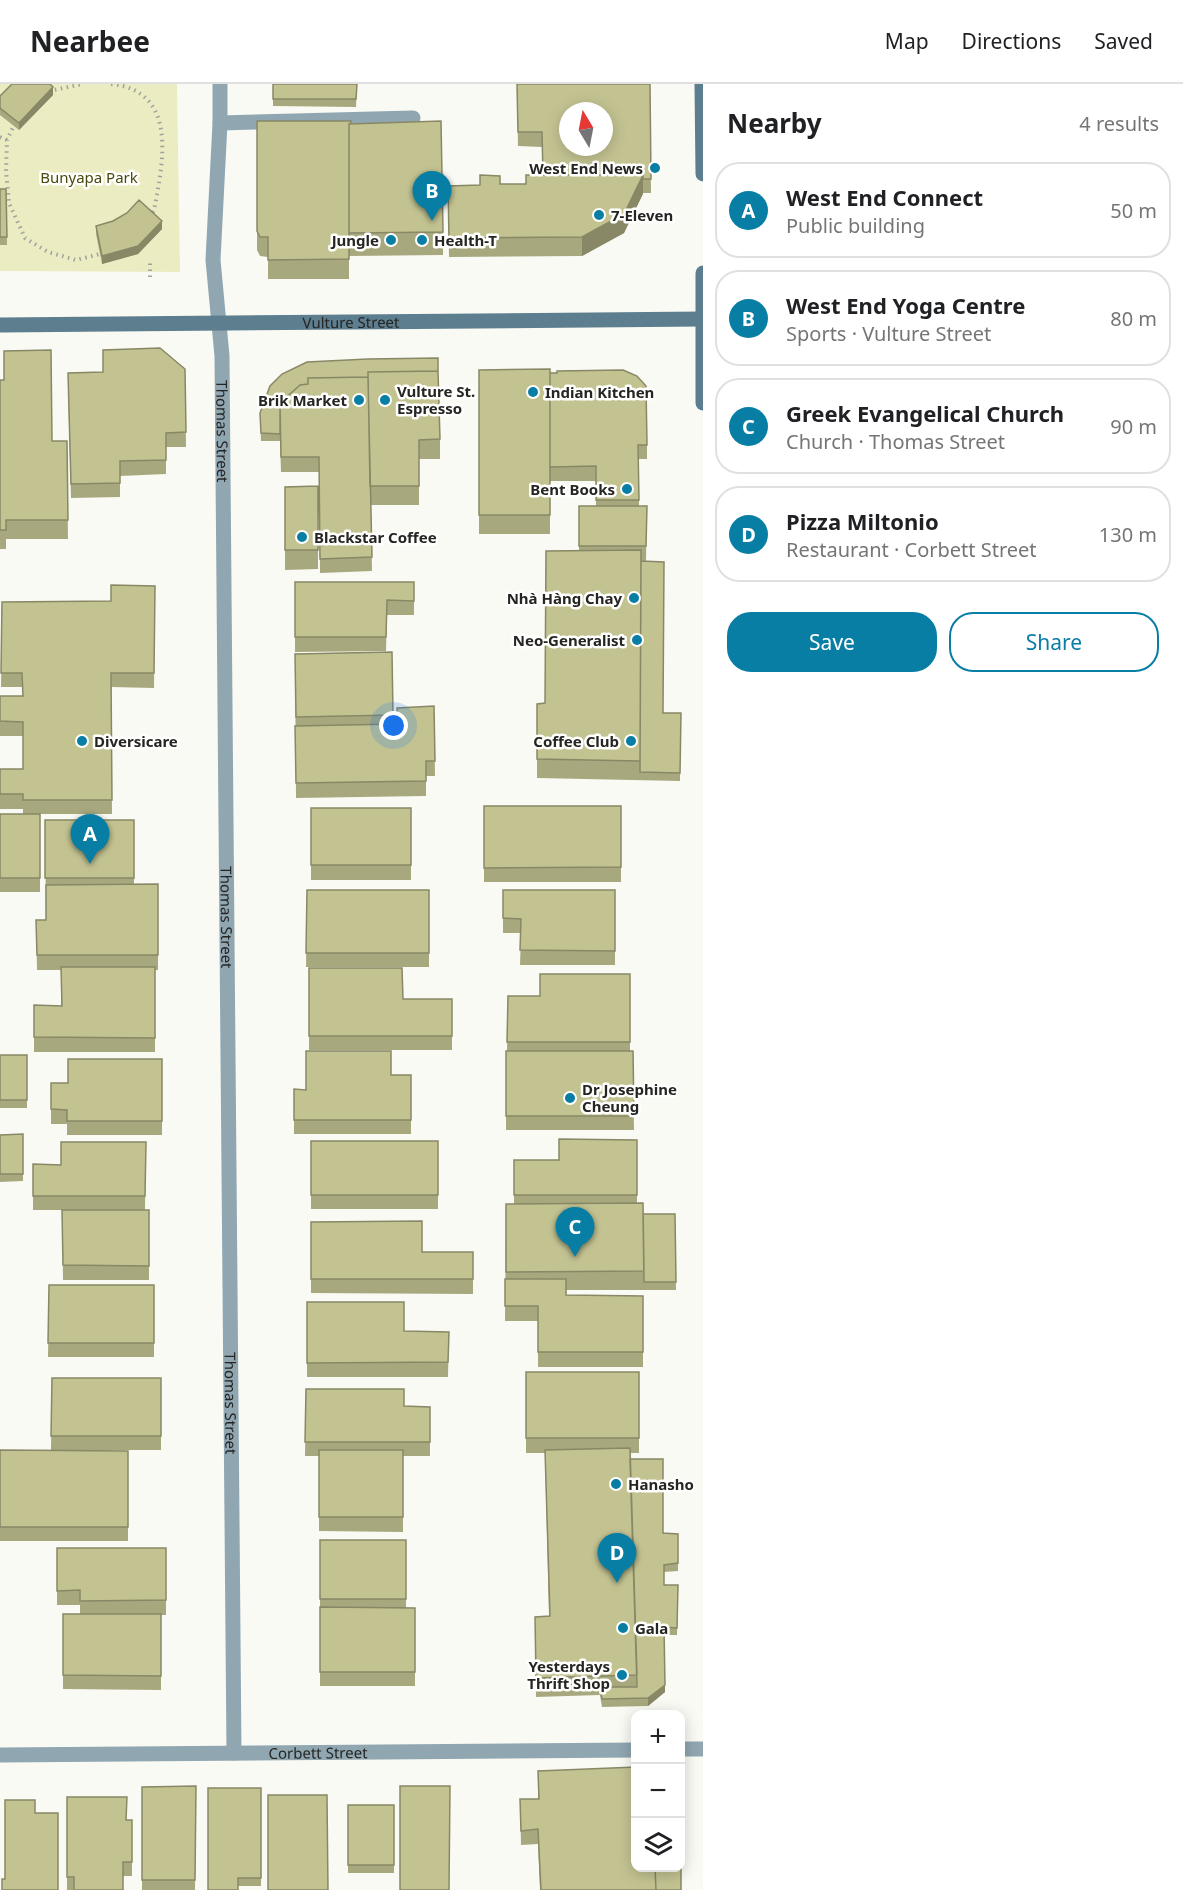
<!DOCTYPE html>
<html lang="en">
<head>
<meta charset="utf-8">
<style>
	:root { --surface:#fff; --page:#f6f6f6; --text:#202124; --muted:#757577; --line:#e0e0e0; --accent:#097ea5 }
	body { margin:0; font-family:"Noto Sans",sans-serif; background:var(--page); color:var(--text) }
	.controls { position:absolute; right:18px; bottom:18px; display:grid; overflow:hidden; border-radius:12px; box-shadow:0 3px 15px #0003 }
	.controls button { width:54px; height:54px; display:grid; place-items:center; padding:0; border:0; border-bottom:2px solid var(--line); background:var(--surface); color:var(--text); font:30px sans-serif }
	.compass { position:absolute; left:559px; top:18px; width:54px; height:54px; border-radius:50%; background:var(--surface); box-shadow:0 3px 15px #0003; rotate:350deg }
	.you { position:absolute; left:394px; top:642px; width:21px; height:21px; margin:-15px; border:4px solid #fff; border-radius:50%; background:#1a73e8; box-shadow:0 0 0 9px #1a73e833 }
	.badge { display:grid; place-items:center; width:39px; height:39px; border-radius:50%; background:var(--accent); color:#fff; font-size:20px; font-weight:700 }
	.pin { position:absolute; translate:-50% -50px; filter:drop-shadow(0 2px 3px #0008) }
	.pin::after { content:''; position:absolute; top:32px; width:21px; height:18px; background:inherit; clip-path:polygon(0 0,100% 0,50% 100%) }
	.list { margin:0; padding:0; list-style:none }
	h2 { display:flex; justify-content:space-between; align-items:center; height:78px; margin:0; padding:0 24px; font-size:26px }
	h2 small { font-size:20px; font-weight:400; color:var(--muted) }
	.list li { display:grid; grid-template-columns:39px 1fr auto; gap:18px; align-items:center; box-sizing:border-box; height:96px; margin:0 12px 12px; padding:0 12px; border:2px solid var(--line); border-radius:24px }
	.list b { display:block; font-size:22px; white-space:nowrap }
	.list p { margin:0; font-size:20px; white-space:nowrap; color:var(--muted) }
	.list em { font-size:20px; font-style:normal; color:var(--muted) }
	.actions { display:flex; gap:12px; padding:18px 24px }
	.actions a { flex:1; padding:14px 0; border:2px solid var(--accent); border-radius:24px; text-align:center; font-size:21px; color:var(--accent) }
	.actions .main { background:var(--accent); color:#fff }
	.icon { flex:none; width:33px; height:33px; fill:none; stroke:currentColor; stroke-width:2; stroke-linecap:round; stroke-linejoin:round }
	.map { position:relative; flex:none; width:703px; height:1806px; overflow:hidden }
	header { display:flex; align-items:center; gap:36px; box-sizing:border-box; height:84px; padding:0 30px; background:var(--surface); border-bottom:2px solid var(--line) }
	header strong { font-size:28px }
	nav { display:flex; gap:33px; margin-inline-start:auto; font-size:21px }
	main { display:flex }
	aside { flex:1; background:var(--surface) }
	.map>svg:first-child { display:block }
</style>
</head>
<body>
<header>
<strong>Nearbee</strong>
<nav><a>Map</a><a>Directions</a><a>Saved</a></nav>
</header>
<main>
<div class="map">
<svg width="703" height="1806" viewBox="0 0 703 1806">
	<rect width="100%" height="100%" fill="#fafaf4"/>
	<path fill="#ececc3" d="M0 0H177L180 188 0 187Z"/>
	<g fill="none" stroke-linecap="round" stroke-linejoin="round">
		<path stroke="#a1a19d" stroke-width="4" stroke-dasharray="1.5 4.5" stroke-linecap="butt" d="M111 0C179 7 163 79 154 126L151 131
			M49 7 83 0
			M15 39 7 56 6 87 9 119 25 154 48 168 76 176 104 169
			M0 53 7 56
			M150 193V175"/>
		<path stroke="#90a6b1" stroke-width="15" d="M220 39 413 34"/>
		<g stroke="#90a6b1" stroke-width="15">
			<path id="s1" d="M220 0V39L213 176 222 272 234 1669"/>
			<path d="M680 1665H703"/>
			<path id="s2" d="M0 1671 636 1666"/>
		</g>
		<g stroke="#5d7e8e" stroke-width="15">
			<path d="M702 0 703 90"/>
			<path d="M703 189V319"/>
			<path id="s3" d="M0 241 703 235"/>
		</g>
	</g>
	<path fill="#a8a87e" d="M273 0H357L356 23 273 22Z
		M517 0H650L651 109H643L624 149 582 172 449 173 448 102 526 100 543 91 542 63 518 62Z
		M53 11 19 46 0 31V12Z
		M257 37 351 40 443 148V171L349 172V195H268V173L260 172 257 166Z
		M0 105H6L7 161H0Z
		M96 142 162 145 138 170 102 180 96 150Z
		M185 285 186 363H166V390L120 392V413L71 414 68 304Z
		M479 286 647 361V375H639V422H647L646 477H641L663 629H681L680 697 537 694V620L545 619 579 467V422H596V397H550V450H479Z
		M0 296 52 357H67L68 455H6V465H0Z
		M260 329 440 355V375H419V421H371L372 487 320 489 319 388H281L280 357H261Z
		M318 402V485L285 486V403Z
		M295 498H414V531H387L386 567 295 568Z
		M155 502 154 604 111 603 112 730H23V725H0V685H23V652H0V612H23L22 603H1L2 518 111 517Z
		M392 568 393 640H397L434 622 435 692H426V712L296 714 295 570Z
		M484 722H621V798H484Z
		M311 724H411V796H311Z
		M0 730H40V808H0Z
		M45 736H134V800H158V886H155V968H34V921L61 922V886H37L36 836H46Z
		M307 806H429V883H306Z
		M503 806H615V881H520L521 849H503Z
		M309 884 403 915H452V966H309Z
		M630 890V967H633L634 1046H506V967H507L508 912H540Z
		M0 971H27V1024H0Z
		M162 975V1051H67V1040H51V999H68Z
		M391 991H411V1050H294V1005L306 1006Z
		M23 1050V1097L0 1098V1051Z
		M637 1056V1119L643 1130H675L676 1206H566V1211L643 1212V1283H538V1237H505L506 1120H514V1076H559Z
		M311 1057H438V1125H311Z
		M146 1058 145 1126H149V1196H63L62 1126H33V1080L61 1081Z
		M311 1138 422 1168H473V1210L311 1209Z
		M49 1201H154V1273H48Z
		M307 1218 404 1247 449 1248 448 1293H307Z
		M526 1288H639V1369H630V1375L663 1449 678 1450V1487L664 1488V1501H678L677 1551H664L665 1608 648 1622 602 1623 600 1611 536 1613 535 1533 549 1532 545 1369H526Z
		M52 1294H161V1366H51Z
		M306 1305 404 1322 430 1323V1372H403V1448L319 1447V1372H305Z
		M0 1366 128 1367V1457H0Z
		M320 1456H406V1524H415V1602H320Z
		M57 1464H166V1531H161V1606L63 1605V1530H80V1521H57Z
		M538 1687 681 1806H540L538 1760 521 1761 520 1715H538Z
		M196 1702 195 1806H142V1703Z
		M261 1704V1802H238L208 1806Z
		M67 1713 127 1736H132V1792H123V1806H67Z
		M348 1721H394V1789H348Z"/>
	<path fill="#886" d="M53 3V11L19 46V39Z
		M643 91V110L624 149 582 172V153Z
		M162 137V145L138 170 102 180V172Z
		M665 1601V1608L648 1622V1614Z"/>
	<path fill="#c3c392" stroke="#886" stroke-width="1.5" fill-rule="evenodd" d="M12 0H50L53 3 19 39 0 24V12Z
		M273 0H357L356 15H273Z
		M517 0H650L651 95H643V91H543L542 48H518ZM568 27H604V63H568Z
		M257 37H351L350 40H349V175L268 176V153H260L257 147Z
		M441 37 443 148 349 149V40Z
		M480 91 500 92V100H526V91H643L624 130 582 153 449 154 448 102 480 101Z
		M0 105H6L7 153H0Z
		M139 116 162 137 138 162 102 172 96 142 113 137 127 129Z
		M160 264 185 285 186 348 166 349V376L120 377V399L71 400 68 289 103 288V266Z
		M51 266 52 357H67L68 436H6V446H0V296H4V267Z
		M438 274V287L368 288V293L308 294V300L300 301 280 319V350L261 349 260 329 270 302 282 290 307 278 368 275Z
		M550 285V431H479V286Z
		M623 286 637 292 646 302 647 361H638L639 416H596V382L550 383V289H557V287Z
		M438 287 440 355 419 356V402H370L368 288Z
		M368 293 372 473 320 475 319 373H281L280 319 300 301 308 300V294Z
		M318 402V466H285V403Z
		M579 422H647L646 462H579Z
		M641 466 640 677 537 675V620L545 619 546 467Z
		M641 477 664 478 663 629H681L680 689 640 688Z
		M295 498H414V517L387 516 386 553H295Z
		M111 501 155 502 154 589H111L112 716H23V710H0V685H23V638L0 637V612H23L22 589H1L2 518 111 517Z
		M392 568 393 631 296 633 295 570Z
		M434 622 435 677H426V697L296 699 295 642 397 640V624Z
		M484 722H621V783L484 784Z
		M311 724H411V781H311Z
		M0 730H40V794H0Z
		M45 736H134V794H45Z
		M158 800V871H37L36 836H46V801Z
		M307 806H429V869H306Z
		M503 806H615V867L520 866 521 835 503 834Z
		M61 883H155V954L34 953V921L62 922Z
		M309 884H402L403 915H452V952H309Z
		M540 890H630V958H507L508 912H540Z
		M306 967H391V991H411V1036H294V1005L306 1006Z
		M506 967H633L634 1032H506Z
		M0 971H27V1016H0Z
		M68 975H162V1037H67V1026L51 1025V999H68Z
		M23 1050V1090H0V1051Z
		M559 1055 637 1056V1111H514V1076H559Z
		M311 1057H438V1111H311Z
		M61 1058H146L145 1112H33V1080L61 1081Z
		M643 1119 644 1187 506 1188V1120Z
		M62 1126H149V1182L63 1181Z
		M643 1130H675L676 1198H644Z
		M422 1137V1168H473V1195H311V1138Z
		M505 1195H566V1211L643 1212V1268H538V1222H505Z
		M49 1201H154V1259H48Z
		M307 1218H404V1247L449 1248 448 1278 307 1279Z
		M526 1288H639V1354H526Z
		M52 1294H161V1352H51Z
		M306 1305H404V1322L430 1323V1358H305Z
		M630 1364 637 1591 536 1594 535 1533 550 1532 545 1366Z
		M0 1366 128 1367V1443H0Z
		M319 1366H403V1433H319Z
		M630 1375H663V1449L678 1450V1479L664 1481V1501H678L677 1544 664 1543 665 1601 648 1614 602 1615 600 1603H637Z
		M320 1456H406V1515H320Z
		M57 1464H166V1516L80 1517V1506L57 1507Z
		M320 1523 415 1524V1588H320Z
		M63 1530H161V1592L63 1591Z
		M636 1683V1784H655L656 1806H541L538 1745 521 1747 520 1715H539L538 1687Z
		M196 1702 195 1796H142V1703Z
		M400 1702H450L449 1806H400Z
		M208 1704H261V1794H238V1806H208Z
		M268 1711H327L328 1806H268Z
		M67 1713H127L126 1736H132V1778H123V1806H74V1793H67Z
		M5 1716H35V1729H58V1806H2V1795H5Z
		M348 1721H394V1781H348Z
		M681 1773V1806H656L655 1784H681Z"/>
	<g fill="#097ea5" stroke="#fffffe" stroke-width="2">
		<circle cx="655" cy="84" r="6"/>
		<circle cx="599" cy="131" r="6"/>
		<circle cx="391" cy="156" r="6"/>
		<circle cx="422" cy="156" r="6"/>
		<circle cx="533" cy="308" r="6"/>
		<circle cx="359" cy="316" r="6"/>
		<circle cx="385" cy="316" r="6"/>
		<circle cx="627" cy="405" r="6"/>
		<circle cx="302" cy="453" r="6"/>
		<circle cx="634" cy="514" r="6"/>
		<circle cx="637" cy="556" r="6"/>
		<circle cx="82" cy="657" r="6"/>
		<circle cx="631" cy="657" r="6"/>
		<circle cx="570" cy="1014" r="6"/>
		<circle cx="616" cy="1400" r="6"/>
		<circle cx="623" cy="1544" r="6"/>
		<circle cx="622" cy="1591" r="6"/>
	</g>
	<g text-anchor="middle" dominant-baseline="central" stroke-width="5" stroke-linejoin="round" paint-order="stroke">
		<g font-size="15" font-weight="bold" fill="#252523" stroke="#fffffe" text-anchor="start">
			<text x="643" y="84" text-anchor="end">West End News</text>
			<text x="611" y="131">7-Eleven</text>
			<text x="379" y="156" text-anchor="end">Jungle</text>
			<text x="434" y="156">Health-T</text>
			<text x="397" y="307">Vulture St.<tspan x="397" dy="17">Espresso</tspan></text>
			<text x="545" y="308">Indian Kitchen</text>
			<text x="347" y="316" text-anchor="end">Brik Market</text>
			<text x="615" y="405" text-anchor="end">Bent Books</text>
			<text x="314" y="453">Blackstar Coffee</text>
			<text x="622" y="514" text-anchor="end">Nhà Hàng Chay</text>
			<text x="625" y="556" text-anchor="end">Neo-Generalist</text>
			<text x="94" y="657">Diversicare</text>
			<text x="619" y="657" text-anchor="end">Coffee Club</text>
			<text x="582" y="1005">Dr Josephine<tspan x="582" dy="17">Cheung</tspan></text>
			<text x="628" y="1400">Hanasho</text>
			<text x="635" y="1544">Gala</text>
			<text x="610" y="1582" text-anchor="end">Yesterdays<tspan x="610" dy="17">Thrift Shop</tspan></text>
		</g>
		<g font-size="15" fill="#4a490e" stroke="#fffffe">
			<text x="89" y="93">Bunyapa Park</text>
		</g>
		<g font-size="15" fill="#252523" stroke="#fffffe">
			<text stroke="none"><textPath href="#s3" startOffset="351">Vulture Street</textPath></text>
			<text stroke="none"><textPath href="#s1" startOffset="348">Thomas Street</textPath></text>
			<text stroke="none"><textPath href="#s1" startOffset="834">Thomas Street</textPath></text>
			<text stroke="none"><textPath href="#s1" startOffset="1320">Thomas Street</textPath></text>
			<text stroke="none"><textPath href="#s2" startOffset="318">Corbett Street</textPath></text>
		</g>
	</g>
</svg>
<div class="controls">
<button>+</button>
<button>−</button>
<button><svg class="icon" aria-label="layers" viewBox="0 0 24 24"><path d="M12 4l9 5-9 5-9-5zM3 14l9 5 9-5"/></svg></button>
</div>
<svg class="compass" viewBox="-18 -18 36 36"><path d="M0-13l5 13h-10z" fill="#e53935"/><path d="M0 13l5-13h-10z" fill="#757577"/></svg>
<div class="you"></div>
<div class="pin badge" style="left:90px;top:780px">A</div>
<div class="pin badge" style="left:432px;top:137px">B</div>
<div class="pin badge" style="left:575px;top:1173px">C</div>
<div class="pin badge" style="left:617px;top:1499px">D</div>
</div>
<aside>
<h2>Nearby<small>4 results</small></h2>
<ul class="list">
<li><span class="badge">A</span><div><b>West End Connect</b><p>Public building</p></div><em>50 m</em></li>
<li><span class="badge">B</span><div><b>West End Yoga Centre</b><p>Sports · Vulture Street</p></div><em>80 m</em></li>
<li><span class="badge">C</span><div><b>Greek Evangelical Church</b><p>Church · Thomas Street</p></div><em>90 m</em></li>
<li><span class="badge">D</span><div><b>Pizza Miltonio</b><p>Restaurant · Corbett Street</p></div><em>130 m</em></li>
</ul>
<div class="actions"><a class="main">Save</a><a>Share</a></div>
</aside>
</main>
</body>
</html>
